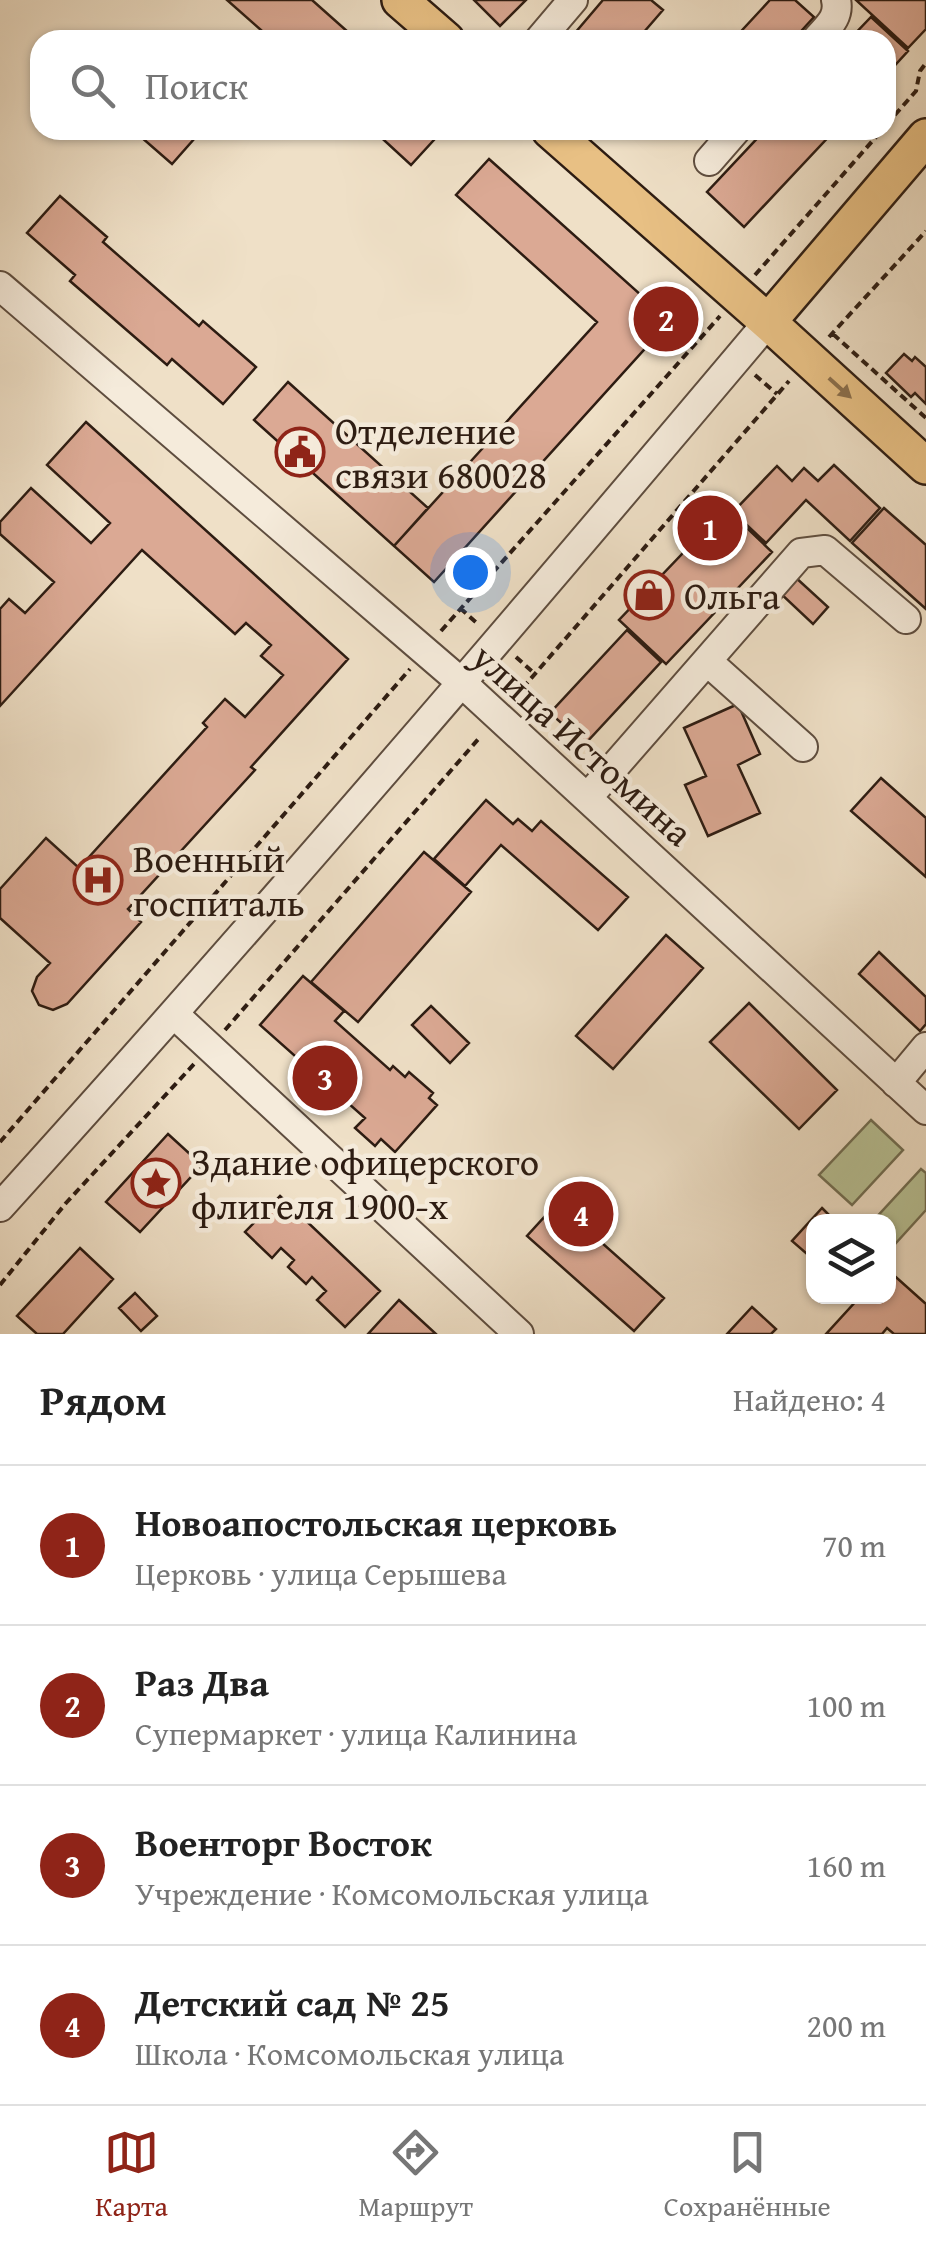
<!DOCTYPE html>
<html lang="ru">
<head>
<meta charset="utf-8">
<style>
	:root { --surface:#fff; --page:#f6f6f6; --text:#222; --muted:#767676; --line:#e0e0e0; --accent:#8f2418 }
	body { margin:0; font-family:"Gentium Book Plus",serif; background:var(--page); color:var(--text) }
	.controls { position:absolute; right:30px; bottom:30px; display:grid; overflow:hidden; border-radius:20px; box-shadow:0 2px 8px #0004 }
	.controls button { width:90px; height:90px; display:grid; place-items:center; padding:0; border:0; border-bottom:2px solid var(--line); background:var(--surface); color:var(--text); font:50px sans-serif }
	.you { position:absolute; left:470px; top:572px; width:35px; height:35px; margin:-25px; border:8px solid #fff; border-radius:50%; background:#1a73e8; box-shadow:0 0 0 15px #1a73e833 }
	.badge { display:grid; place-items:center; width:65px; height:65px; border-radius:50%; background:var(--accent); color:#fff; font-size:32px; font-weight:700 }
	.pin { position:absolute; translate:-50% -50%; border:5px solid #fff; box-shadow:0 2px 10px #0006 }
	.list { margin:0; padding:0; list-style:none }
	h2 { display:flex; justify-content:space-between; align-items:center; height:130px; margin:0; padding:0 40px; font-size:42px }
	h2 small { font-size:32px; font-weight:400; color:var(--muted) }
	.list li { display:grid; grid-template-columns:65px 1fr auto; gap:30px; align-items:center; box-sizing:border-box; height:160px; padding:0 40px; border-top:2px solid var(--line) }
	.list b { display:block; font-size:38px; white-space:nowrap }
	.list p { margin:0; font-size:32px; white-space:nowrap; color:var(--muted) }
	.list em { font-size:32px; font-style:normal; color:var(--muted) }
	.icon { flex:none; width:55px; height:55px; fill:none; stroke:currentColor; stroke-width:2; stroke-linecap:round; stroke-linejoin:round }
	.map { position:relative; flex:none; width:926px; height:1334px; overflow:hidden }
	.search { position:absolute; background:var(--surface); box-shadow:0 2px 8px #0004; left:30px; right:30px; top:30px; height:110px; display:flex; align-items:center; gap:25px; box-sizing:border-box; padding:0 35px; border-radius:30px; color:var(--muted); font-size:38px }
	.sheet { height:770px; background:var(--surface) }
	nav { display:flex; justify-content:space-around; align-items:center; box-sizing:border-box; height:140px; border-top:2px solid var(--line); background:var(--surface); font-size:28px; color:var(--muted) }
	nav a { display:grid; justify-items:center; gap:5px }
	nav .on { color:var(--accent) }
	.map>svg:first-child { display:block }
</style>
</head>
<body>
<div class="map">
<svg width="926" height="1334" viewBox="0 0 926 1334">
	<rect width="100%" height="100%" fill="#efe0c7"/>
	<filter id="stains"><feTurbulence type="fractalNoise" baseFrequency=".002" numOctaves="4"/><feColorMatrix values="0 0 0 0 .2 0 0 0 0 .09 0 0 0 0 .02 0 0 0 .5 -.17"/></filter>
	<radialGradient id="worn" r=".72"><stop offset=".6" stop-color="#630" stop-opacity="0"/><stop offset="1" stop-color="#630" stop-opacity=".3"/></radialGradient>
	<path fill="#b8c296" stroke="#726f54" stroke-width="2.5" d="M871 1120 903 1150 852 1205 819 1175Z
		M921 1169 926 1173V1210L896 1243 889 1236 888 1222 873 1221Z"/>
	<path fill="#dba994" stroke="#2d1c12" stroke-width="2.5" d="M227 0H312L357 40H281L274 34 270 38Z
		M474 0H526L500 26Z
		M603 0H651L663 10 637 40H569Z
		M770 0H795L814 17 793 40H733Z
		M856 0H926V29L908 48Z
		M871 17 908 51 886 75V40H849Z
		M133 130H202L172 164Z
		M373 130H443L411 165Z
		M765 130H835L744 227 707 192Z
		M489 159 670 321 434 582 394 546 597 322 456 195Z
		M60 196 107 237 103 242 199 326 203 321 256 367 223 404 172 359 167 365 70 281 75 275 27 233Z
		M904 354 912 361 915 357 926 367V404L915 393 911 397 886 373Z
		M288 382 428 508 394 546 254 420Z
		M86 422 348 659 251 767 255 770 128 909 141 922 67 1004 53 1010 39 1005 32 991 37 977 50 963 0 918V889L46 838 79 868 207 727 203 723 225 699 245 717 283 675 261 656 271 645 246 623 235 634 142 550 0 706V609L9 599 25 613 54 582 0 534V522L31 488 91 543 110 523 47 465Z
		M834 465 880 508 850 541 806 500 766 543 733 512 777 466 792 481 804 468 818 481Z
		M726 508 772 552 666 664 619 620Z
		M884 508 926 545V609L852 543Z
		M794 576 828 607 813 624 779 592Z
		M627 630 661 662 585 744 550 713Z
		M738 704 760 754 738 765 760 813 708 836 685 785 706 776 684 728Z
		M881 778 926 818V877L851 811Z
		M486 800 513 824 518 819 532 831 541 821 628 897 598 930 501 845 465 886 434 859Z
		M424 852 471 892 358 1022 311 982Z
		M666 935 703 968 613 1069 576 1036Z
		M879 952 926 997V1024L920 1031 859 974Z
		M303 976 344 1011 335 1021 390 1070 393 1066 405 1077 409 1072 433 1093 429 1098 437 1105 395 1152 381 1139 375 1146 355 1128 365 1118 260 1025Z
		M749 1003 837 1090 799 1129 710 1042Z
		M431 1006 469 1043 450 1063 412 1025Z
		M168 1134 202 1165 140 1232 106 1202Z
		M280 1196 380 1291 345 1327 317 1300 326 1291 312 1277 306 1284 288 1267 294 1260 281 1248 272 1258 245 1232Z
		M557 1203 664 1298 634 1331 527 1236Z
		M822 1208 836 1222H814V1260L792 1241Z
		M80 1248 113 1279 63 1334H37L17 1316Z
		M888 1270 926 1304V1334H894L887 1328 882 1334H826L857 1300 853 1296H888Z
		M135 1293 157 1316 141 1331 119 1308Z
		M399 1300 436 1334H368Z
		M752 1307 776 1329 771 1334H727Z"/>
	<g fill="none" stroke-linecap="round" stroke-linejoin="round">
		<g stroke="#5e4d3f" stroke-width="32">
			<path id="minor" d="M539 40 573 0
				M816 40C827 27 840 18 836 0
				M709 161 736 130
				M0 286 462 683 926 1110
				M707 661 803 747
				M587 798 801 553 825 550 906 619
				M175 1015 519 1334
				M896 1083 926 1047
				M0 1207C262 918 516 621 768 322"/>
		</g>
		<g stroke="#2d1c12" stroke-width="40">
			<path id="major" d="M400 0 446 40
				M550 130 768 322 926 466
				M768 322 926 137"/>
		</g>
		<path stroke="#2d1c12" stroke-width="4" stroke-dasharray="8 5" stroke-linecap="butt" d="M886 125 916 91 920 71 926 63
			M755 275 882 130
			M833 334 926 418
			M829 337 926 231
			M755 375 777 394
			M460 608 479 625
			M441 631 720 316
			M516 657 535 674
			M514 698 789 381
			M225 1030 481 736
			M0 1142 410 669
			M0 1285 66 1203 195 1063"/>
		<use href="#minor" stroke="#f5ebdb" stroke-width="28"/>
		<use href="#major" stroke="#e8c084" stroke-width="35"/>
	</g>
	<defs><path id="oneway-solid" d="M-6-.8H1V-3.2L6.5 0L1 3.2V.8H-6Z" transform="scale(2.5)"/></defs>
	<use fill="#8a6e4b" href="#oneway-solid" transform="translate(840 388) rotate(42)"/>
	<defs>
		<g id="civic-ring" transform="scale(2.5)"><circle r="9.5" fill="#f5ebdb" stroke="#8f2418" stroke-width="1.5"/><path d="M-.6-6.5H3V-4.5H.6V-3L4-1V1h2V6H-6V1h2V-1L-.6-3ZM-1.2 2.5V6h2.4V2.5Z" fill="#8f2418"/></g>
		<g id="shop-ring" transform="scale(2.5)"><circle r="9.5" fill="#f5ebdb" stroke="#8f2418" stroke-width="1.5"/><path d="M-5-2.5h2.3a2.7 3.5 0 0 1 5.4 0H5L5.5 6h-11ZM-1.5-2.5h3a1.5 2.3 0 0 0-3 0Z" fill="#8f2418"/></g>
		<g id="hospital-ring" transform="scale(2.5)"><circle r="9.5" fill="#f5ebdb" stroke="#8f2418" stroke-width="1.5"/><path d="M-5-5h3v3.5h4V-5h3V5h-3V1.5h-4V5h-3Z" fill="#8f2418"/></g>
		<g id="sight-ring" transform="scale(2.5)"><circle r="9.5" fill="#f5ebdb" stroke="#8f2418" stroke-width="1.5"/><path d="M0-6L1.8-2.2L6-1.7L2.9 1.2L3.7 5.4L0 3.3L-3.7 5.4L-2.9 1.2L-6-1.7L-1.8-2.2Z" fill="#8f2418"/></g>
	</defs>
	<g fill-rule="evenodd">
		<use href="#civic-ring" x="300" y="452"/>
		<use href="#shop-ring" x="649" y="595"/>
		<use href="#hospital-ring" x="98" y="880"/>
		<use href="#sight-ring" x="156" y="1183"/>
	</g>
	<g text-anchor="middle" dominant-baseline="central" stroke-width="9" stroke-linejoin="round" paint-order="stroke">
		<g font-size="38" fill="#2d1c12" stroke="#f5ebdb" text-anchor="start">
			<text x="335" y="430">Отделение<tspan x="335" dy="44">связи 680028</tspan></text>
			<text x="684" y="595">Ольга</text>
			<text x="133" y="858">Военный<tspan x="133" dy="44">госпиталь</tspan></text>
			<text x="191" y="1161">Здание офицерского<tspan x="191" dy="44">флигеля 1900-х</tspan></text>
		</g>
		<g font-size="38" fill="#2d1c12" stroke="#f5ebdb">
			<text transform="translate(583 744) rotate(42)">улица Истомина</text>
		</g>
	</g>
	<rect width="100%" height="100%" filter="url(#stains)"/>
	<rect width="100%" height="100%" fill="url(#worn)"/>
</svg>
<div class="controls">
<button><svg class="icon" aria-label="layers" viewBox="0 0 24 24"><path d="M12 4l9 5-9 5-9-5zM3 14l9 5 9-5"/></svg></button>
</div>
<div class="you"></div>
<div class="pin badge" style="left:710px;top:528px">1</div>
<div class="pin badge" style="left:666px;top:319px">2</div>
<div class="pin badge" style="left:325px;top:1078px">3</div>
<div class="pin badge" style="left:581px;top:1214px">4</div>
<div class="search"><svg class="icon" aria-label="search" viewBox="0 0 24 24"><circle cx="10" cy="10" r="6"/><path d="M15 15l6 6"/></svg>Поиск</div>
</div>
<section class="sheet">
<h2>Рядом<small>Найдено: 4</small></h2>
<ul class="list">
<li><span class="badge">1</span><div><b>Новоапостольская церковь</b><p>Церковь · улица Серышева</p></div><em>70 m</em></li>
<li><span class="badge">2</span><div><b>Раз Два</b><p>Супермаркет · улица Калинина</p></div><em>100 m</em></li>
<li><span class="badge">3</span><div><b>Военторг Восток</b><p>Учреждение · Комсомольская улица</p></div><em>160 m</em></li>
<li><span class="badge">4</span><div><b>Детский сад № 25</b><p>Школа · Комсомольская улица</p></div><em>200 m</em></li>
</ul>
</section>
<nav>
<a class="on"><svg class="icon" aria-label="map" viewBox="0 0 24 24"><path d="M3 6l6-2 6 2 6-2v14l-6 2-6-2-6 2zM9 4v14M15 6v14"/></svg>Карта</a>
<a><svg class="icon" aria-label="directions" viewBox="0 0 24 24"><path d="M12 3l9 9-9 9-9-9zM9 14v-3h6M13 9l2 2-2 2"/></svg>Маршрут</a>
<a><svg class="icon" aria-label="saved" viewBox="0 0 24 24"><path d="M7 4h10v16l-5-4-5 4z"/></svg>Сохранённые</a>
</nav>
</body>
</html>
